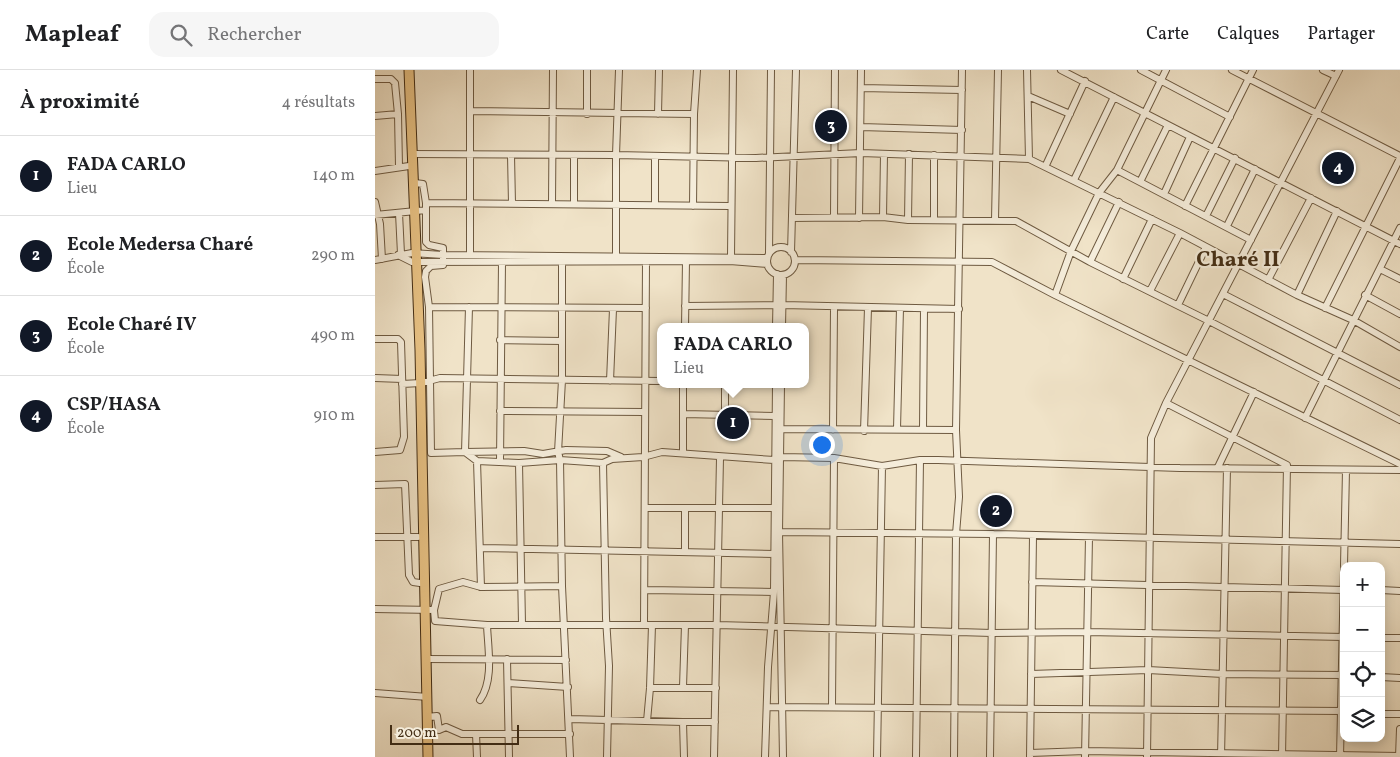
<!DOCTYPE html>
<html lang="fr">
<head>
<meta charset="utf-8">
<style>
	:root { --surface:#fff; --page:#f6f6f6; --text:#202124; --muted:#757577; --line:#e0e0e0; --accent:#111827 }
	body { margin:0; font-family:Vollkorn,serif; background:var(--page); color:var(--text) }
	.controls { position:absolute; right:15px; bottom:15px; display:grid; overflow:hidden; border-radius:10px; box-shadow:0 2px 12px #0003 }
	.controls button { width:45px; height:45px; display:grid; place-items:center; padding:0; border:0; border-bottom:1px solid var(--line); background:var(--surface); color:var(--text); font:25px sans-serif }
	.scale { position:absolute; left:15px; bottom:12px; width:129px; box-sizing:border-box; padding-left:5px; border:2px solid #432d14; border-top:0; font-size:14px; line-height:18px; white-space:nowrap; color:#432d14; -webkit-text-stroke:4px #f5eddb; paint-order:stroke }
	.you { position:absolute; left:446px; top:374px; width:18px; height:18px; margin:-12px; border:4px solid #fff; border-radius:50%; background:#1a73e8; box-shadow:0 0 0 8px #1a73e833 }
	.badge { display:grid; place-items:center; width:32px; height:32px; border-radius:50%; background:var(--accent); color:#fff; font-size:16px; font-weight:700 }
	.pin { position:absolute; translate:-50% -50%; border:2px solid #fff; box-shadow:0 1px 5px #0006 }
	.popup { position:absolute; left:282px; top:253px; width:152px; height:65px; box-sizing:border-box; display:grid; place-content:center; border-radius:10px; background:var(--surface); filter:drop-shadow(0 1px 4px #0005); font-size:16px; white-space:nowrap; color:var(--muted) }
	.popup b { font-size:19px; color:var(--text) }
	.popup::after { content:''; position:absolute; left:50%; top:100%; margin-left:-10px; border:10px solid transparent; border-top-color:var(--surface) }
	.list { margin:0; padding:0; list-style:none }
	h2 { display:flex; justify-content:space-between; align-items:center; height:65px; margin:0; padding:0 20px; font-size:21px }
	h2 small { font-size:16px; font-weight:400; color:var(--muted) }
	.list li { display:grid; grid-template-columns:32px 1fr auto; gap:15px; align-items:center; box-sizing:border-box; height:80px; padding:0 20px; border-top:1px solid var(--line) }
	.list b { display:block; font-size:19px; white-space:nowrap }
	.list p { margin:0; font-size:16px; white-space:nowrap; color:var(--muted) }
	.list em { font-size:16px; font-style:normal; color:var(--muted) }
	.icon { flex:none; width:28px; height:28px; fill:none; stroke:currentColor; stroke-width:2; stroke-linecap:round; stroke-linejoin:round }
	.map { position:relative; flex:none; width:1025px; height:687px; overflow:hidden }
	header { display:flex; align-items:center; gap:30px; box-sizing:border-box; height:70px; padding:0 25px; background:var(--surface); border-bottom:1px solid var(--line) }
	header strong { font-size:24px }
	nav { display:flex; gap:28px; margin-inline-start:auto; font-size:18px }
	.search { width:350px; height:45px; background:var(--page); display:flex; align-items:center; gap:12px; box-sizing:border-box; padding:0 18px; border-radius:15px; color:var(--muted); font-size:19px }
	main { display:flex }
	aside { flex:1; background:var(--surface) }
	.map>svg:first-child { display:block }
</style>
</head>
<body>
<header>
<strong>Mapleaf</strong>
<div class="search"><svg class="icon" aria-label="search" viewBox="0 0 24 24"><circle cx="10" cy="10" r="6"/><path d="M15 15l6 6"/></svg>Rechercher</div>
<nav><a>Carte</a><a>Calques</a><a>Partager</a></nav>
</header>
<main>
<aside>
<h2>À proximité<small>4 résultats</small></h2>
<ul class="list">
<li><span class="badge">1</span><div><b>FADA CARLO</b><p>Lieu</p></div><em>140 m</em></li>
<li><span class="badge">2</span><div><b>Ecole Medersa Charé</b><p>École</p></div><em>290 m</em></li>
<li><span class="badge">3</span><div><b>Ecole Charé IV</b><p>École</p></div><em>490 m</em></li>
<li><span class="badge">4</span><div><b>CSP/HASA</b><p>École</p></div><em>910 m</em></li>
</ul>
</aside>
<div class="map">
<svg width="1025" height="687" viewBox="0 0 1025 687">
	<rect width="100%" height="100%" fill="#f0e3c8"/>
	<filter id="stains"><feTurbulence type="fractalNoise" baseFrequency=".004" numOctaves="4"/><feColorMatrix values="0 0 0 0 .2 0 0 0 0 .09 0 0 0 0 .02 0 0 0 .5 -.17"/></filter>
	<radialGradient id="worn" r=".72"><stop offset=".6" stop-color="#630" stop-opacity="0"/><stop offset="1" stop-color="#630" stop-opacity=".3"/></radialGradient>
	<g fill="none" stroke-linecap="round" stroke-linejoin="round">
		<g stroke="#6e5a41" stroke-width="8">
			<path id="minor" d="M95 0V185
				M212 0V44
				M652 0 654 89
				M686 0 1025 174
				M766 0 855 47
				M857 0 1025 86
				M948 0 961 6
				M0 9H16L20 13 23 44
				M486 18 587 20
				M653 26 695 44
				M96 41 319 44
				M283 44 284 0
				M0 46 23 44 24 97
				M486 57 587 60
				M37 84 241 85 381 88 486 83 654 89 805 163 922 225 978 250 1025 277
				M136 85 137 134
				M671 95 710 11
				M742 100 876 170
				M0 101 34 96
				M699 110 739 27
				M765 112 793 55
				M40 113 48 114 51 133V172L54 175 68 178V195L56 196 51 201 50 207 54 237 56 383 90 382 102 391 144 393 185 390 228 393 237 389 268 387 287 382 399 390 406 387 459 388 507 396 545 390H563L805 398 1025 400
				M789 124 815 67
				M0 132 5 154 7 189
				M51 133 355 136
				M177 134 178 0
				M199 134V85
				M280 135V86
				M318 136 319 44 322 0
				M810 136 878 0
				M24 143 26 184
				M0 145 51 140
				M831 146 860 88
				M459 147 460 0
				M508 147 509 84
				M417 148 508 147 533 150 641 151 715 192 834 251 1025 350
				M484 148 486 0
				M533 150 534 84
				M559 150V85
				M620 150 623 0
				M852 156 880 99
				M392 191a14 14 0 1 1 28 0a14 14 0 1 1-28 0Z
				M416 182 421 0
				M394 183 396 0
				M23 185 37 192 355 191 392 194
				M241 185V85L244 0
				M356 186 358 0
				M0 190 37 183 68 185 392 188
				M420 190 617 192 680 225 1025 394
				M187 191V310L183 382 185 390 187 516 195 687
				M715 192 744 132
				M1005 199 1025 209
				M748 209 777 149
				M893 210 936 128
				M775 221 805 163
				M848 224 1025 315
				M680 225 696 181 724 123 742 100 791 0
				M922 225 962 141
				M990 225 1025 244
				M408 235 584 239
				M803 235 831 177
				M310 236 402 235
				M54 237 271 238
				M94 237 90 382 149 381 168 384 191 380 232 381 246 387
				M950 238 1025 88
				M310 257 311 191
				M401 257 402 204
				M407 257 408 205
				M0 269H23L26 272 29 367 25 380 0 382
				M125 270 187 271
				M0 308 27 309
				M235 311 238 239
				M27 314 46 313 65 308 286 311
				M406 314 404 462 408 687
				M791 333 912 395 907 687
				M125 341 269 342
				M309 344 400 346
				M350 344V314
				M930 348 1025 158
				M406 359 581 360
				M522 359 525 238
				M548 359 549 239
				M458 360 459 238
				M489 361 493 238
				M308 383V314
				M102 391 106 517
				M125 391 127 192
				M144 393 147 554
				M228 393 231 548 234 596 232 687
				M843 397 879 322
				M0 415 30 414 34 505 38 512 45 513
				M270 438H400
				M310 438V481
				M404 462 618 464 1025 474
				M0 467H43
				M105 478 399 484
				M969 496 971 400
				M657 512 969 520
				M271 520 399 522
				M1006 520 1025 521
				M0 539 59 540 60 551 112 555H342L617 563 712 562 969 567
				M59 540 64 519 88 512 106 517 187 516
				M269 555 271 191
				M1006 568H1025
				M51 589 191 590
				M132 589 134 687
				M656 604 773 600 848 604 969 605
				M1006 607 1025 608
				M133 613 193 617
				M308 617 310 555
				M275 618H341
				M0 623 53 627
				M105 630C119 610 113 579 112 555
				M457 636 459 388
				M392 637 969 641
				M1006 644H1025
				M51 647 62 646 64 660 71 657 87 664H195
				M195 649 308 652 309 687
				M272 651 275 618 277 555
				M308 652H340
				M101 664 102 687
				M655 683 710 681 1025 686
				M339 687 345 388
				M390 687 393 597 399 522 401 314
				M502 687 507 396
				M541 687 545 390
				M579 687 581 464 584 427 581 360 587 0
				M615 687 618 464
				M655 687 658 466
				M710 687 714 467
				M772 687 776 368 791 333 964 0
				M846 687 852 398
				M965 687 969 500
				M1024 687 1025 659"/>
		</g>
		<g stroke="#432d14" stroke-width="11">
			<path id="highway" d="M34 0 45 280 53 687"/>
		</g>
		<use href="#minor" stroke="#f5eddb" stroke-width="6"/>
		<use href="#highway" stroke="#e8c284" stroke-width="9"/>
	</g>
	<g text-anchor="middle" dominant-baseline="central" stroke-width="4.5" stroke-linejoin="round" paint-order="stroke">
		<g font-size="22" font-weight="bold" fill="#432d14" stroke="#f5eddb">
			<text x="863" y="190">Charé II</text>
		</g>
	</g>
	<rect width="100%" height="100%" filter="url(#stains)"/>
	<rect width="100%" height="100%" fill="url(#worn)"/>
</svg>
<div class="controls">
<button>+</button>
<button>−</button>
<button><svg class="icon" aria-label="locate" viewBox="0 0 24 24"><circle cx="12" cy="12" r="6"/><path d="M12 2v4M12 18v4M2 12h4M18 12h4"/></svg></button>
<button><svg class="icon" aria-label="layers" viewBox="0 0 24 24"><path d="M12 4l9 5-9 5-9-5zM3 14l9 5 9-5"/></svg></button>
</div>
<div class="scale">200 m</div>
<div class="you"></div>
<div class="pin badge" style="left:358px;top:353px">1</div>
<div class="popup"><b>FADA CARLO</b>Lieu</div>
<div class="pin badge" style="left:621px;top:441px">2</div>
<div class="pin badge" style="left:456px;top:56px">3</div>
<div class="pin badge" style="left:963px;top:98px">4</div>
</div>
</main>
</body>
</html>
